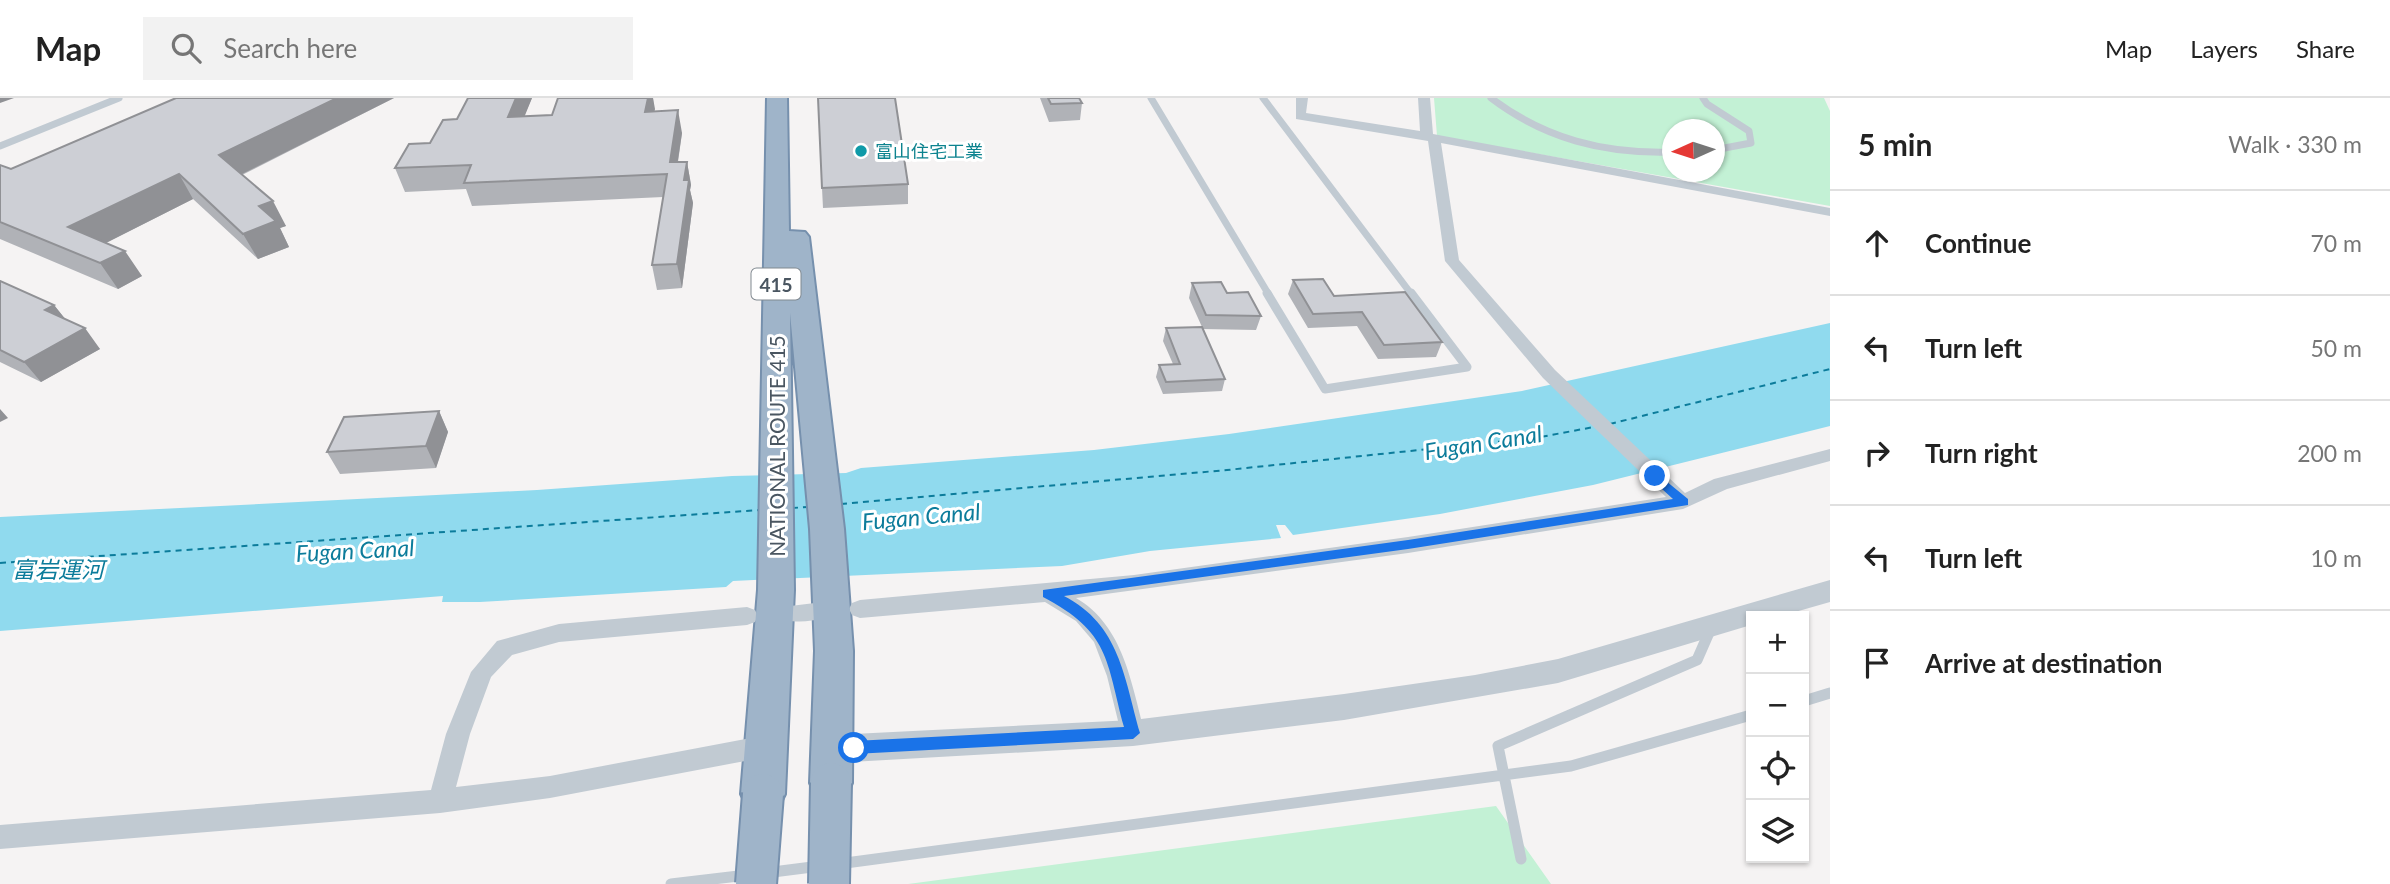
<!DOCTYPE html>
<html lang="en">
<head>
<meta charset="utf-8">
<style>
	:root { --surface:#fff; --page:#f2f2f2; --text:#222; --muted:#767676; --line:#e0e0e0 }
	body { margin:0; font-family:Lato,"Noto Sans JP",sans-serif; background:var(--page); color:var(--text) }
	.controls { position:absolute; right:21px; bottom:21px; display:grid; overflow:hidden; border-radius:0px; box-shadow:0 2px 5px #0004 }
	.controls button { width:63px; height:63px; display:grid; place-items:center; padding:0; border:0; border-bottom:2px solid var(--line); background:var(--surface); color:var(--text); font:35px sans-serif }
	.compass { position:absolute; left:1662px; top:21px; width:63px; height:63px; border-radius:50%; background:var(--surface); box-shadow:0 2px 5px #0004; rotate:267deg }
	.stop { position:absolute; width:21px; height:21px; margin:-16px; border:5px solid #1a73e8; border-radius:50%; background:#fff }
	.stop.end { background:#1a73e8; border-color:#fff; box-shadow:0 2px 7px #0008 }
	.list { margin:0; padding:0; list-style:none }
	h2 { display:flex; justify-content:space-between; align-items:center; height:91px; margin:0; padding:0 28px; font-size:30px }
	h2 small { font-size:23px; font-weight:400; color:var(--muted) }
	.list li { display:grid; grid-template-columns:46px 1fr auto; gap:21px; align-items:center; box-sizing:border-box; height:105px; padding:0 28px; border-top:2px solid var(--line) }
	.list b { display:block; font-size:26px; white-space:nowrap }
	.list em { font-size:23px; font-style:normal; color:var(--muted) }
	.icon { flex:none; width:38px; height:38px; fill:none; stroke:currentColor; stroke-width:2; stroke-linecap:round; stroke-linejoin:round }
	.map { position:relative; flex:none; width:1830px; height:786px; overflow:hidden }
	header { display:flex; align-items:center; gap:42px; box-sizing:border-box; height:98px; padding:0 35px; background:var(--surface); border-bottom:2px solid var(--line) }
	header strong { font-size:33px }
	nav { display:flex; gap:38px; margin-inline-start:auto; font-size:24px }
	.search { width:490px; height:63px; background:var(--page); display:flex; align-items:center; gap:18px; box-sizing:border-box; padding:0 24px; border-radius:0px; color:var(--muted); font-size:26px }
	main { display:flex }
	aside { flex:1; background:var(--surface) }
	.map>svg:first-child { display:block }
</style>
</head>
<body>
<header>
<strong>Map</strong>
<div class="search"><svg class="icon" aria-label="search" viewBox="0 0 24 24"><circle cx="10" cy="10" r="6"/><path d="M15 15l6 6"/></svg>Search here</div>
<nav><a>Map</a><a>Layers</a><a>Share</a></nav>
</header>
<main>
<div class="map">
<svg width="1830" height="786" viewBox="0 0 1830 786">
	<rect width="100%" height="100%" fill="#f5f3f3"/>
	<path fill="#c3f1d5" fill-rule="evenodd" d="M1434 0H1824L1830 13V108L1437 38ZM1672 32H1714V74H1672Z
		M1496 708 1551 786H908Z"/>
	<path fill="#90daee" d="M1830 225V328L1593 387 1440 416 1293 437 1285 427H1276L1281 440 1150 453 1062 468 733 483 726 489 480 504H442L443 498 0 533V419L537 392 732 378 846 375 861 370 1094 352 1229 336 1522 293Z"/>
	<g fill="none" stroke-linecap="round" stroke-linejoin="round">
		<path stroke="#0c7c9b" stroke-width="2" stroke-dasharray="6 5" stroke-linecap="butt" d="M1610 326 1830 271
			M841 406 1227 372 1535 340 1594 329
			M792 410 808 409
			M0 465 759 412"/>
		<g stroke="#7690ad" stroke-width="4">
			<path id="trunk" d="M767 0H787L789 133 805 134 809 139 844 431 853 553 852 685 846 699 831 705 816 699 810 685 815 553 810 431 790 215 794 492 785 696 778 710 763 716 748 710 741 696 758 492Z"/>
		</g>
		<path stroke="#c1cad2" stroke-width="7" d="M1151 0 1269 197
			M1263 0 1412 197
			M1491 0C1545 41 1604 56 1672 54
			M1703 0 1707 6 1749 33 1751 45 1714 52
			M0 48 119 0"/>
		<path stroke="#c1cad2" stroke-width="9" d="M1267 195 1325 291 1467 269 1411 195"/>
		<path stroke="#c1cad2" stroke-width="11" d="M1804 603 1830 595
			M1521 761 1498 648 1697 562 1711 530
			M838 766 1571 668 1751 617
			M765 775 820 768
			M671 786 747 777"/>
		<path fill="#c1cad2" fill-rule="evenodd" d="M1296 0H1308L1306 15 1420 33 1418 0H1430L1433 36 1830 110V118L1441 45 1459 162 1555 272 1685 395 1714 381 1830 351V363L1727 391 1683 411 1408 455 1076 500C1124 528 1131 585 1145 635L1141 642 1133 646 1125 642 1121 635 1107 578 1094 544 1076 523 1045 504 860 520 852 517 849 511 852 505 860 502 1134 477 1408 439 1666 399 1543 280 1445 163 1428 43 1296 21Z
			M815 505 823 508 826 514 823 520C810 524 795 525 782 521L779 515 782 509Z
			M747 509 755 512 758 518 755 524 747 527 559 544 512 557 491 579 470 636 456 689 550 678 766 637 774 640 778 648 774 656 766 659 550 700 440 715 0 751V727L431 692 446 636 471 574 497 543 559 526Z"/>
		<path fill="#c1cad2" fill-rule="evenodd" d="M1830 482V504L1781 518H1751V527L1558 585 1344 622 1133 648 833 665 822 661 818 651 822 641 833 637 1133 622 1344 596 1475 577 1558 561Z"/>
		<use href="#trunk" fill="#9fb4c9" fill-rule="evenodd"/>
		<g stroke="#7690ad" stroke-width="44" stroke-linecap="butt">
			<path id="trunk-bridge" d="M756 786 763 696
				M829 786 831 685"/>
		</g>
		<use href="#trunk-bridge" stroke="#9fb4c9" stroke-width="40"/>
	</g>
	<path fill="#b0b2b7" d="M394 0 242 77 286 128 280 130 289 149 258 161 193 101 106 145 142 178 118 191 0 141V67L11 71Z
		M468 0H532L524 18 552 17 558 0H653L654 13 682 35 678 64H687L691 87 690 92 693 105 682 190 657 192 652 167 663 99 472 108 466 91 405 94 395 70 430 45 457 21Z
		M1040 0H1079L1082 5 1080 22 1049 24Z
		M908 86V106L823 110 822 90Z
		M1293 182 1334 198 1442 244 1436 259 1378 261 1357 228 1308 230 1288 196Z
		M0 183 54 207 66 222 100 251 41 284 0 264Z
		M1192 185 1227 195 1261 218 1256 232 1203 231 1225 281 1222 293 1163 296 1156 279 1159 267 1173 266 1163 243 1166 230 1202 229 1189 200Z
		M439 313 448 334 436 370 340 376 327 354Z"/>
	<path fill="#909195" d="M0 0H14L0 5Z
		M337 0H394L232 81 219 57Z
		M516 0H532L515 42 508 19Z
		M648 0H653L655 11 650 36 645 14Z
		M678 12 682 35 674 88 670 64Z
		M687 64 691 87 690 92 693 105 682 190 677 166 684 82Z
		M179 76 193 101 86 155 68 129Z
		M273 103 286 128 280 130 289 149 258 161 243 136 259 108Z
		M125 153 142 178 118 191 100 165Z
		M54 207 70 227 45 212Z
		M85 230 100 251 41 284 24 264Z
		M0 311 8 320 0 324Z
		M439 313 448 334 436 370 426 348Z"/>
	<path fill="#cdcfd5" stroke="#909195" stroke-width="2" d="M176 0H337L219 57 273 103 259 108 276 123 243 136 179 76 68 129 125 153 100 165 0 124V67L11 71Z
		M468 0H516L508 19 552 17 558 0H648L645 14 678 12 670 64H687L684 82H689L677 166 652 167 667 76 464 85 471 67 395 70 409 46 430 45 443 22 457 21Z
		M818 0H895L908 86 822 90Z
		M1048 0H1079L1082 5 1051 6Z
		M1323 181 1334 198 1405 194 1442 244 1384 247 1362 214 1313 216 1293 182Z
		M0 183 54 207 45 212 85 230 24 264 0 252Z
		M1221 184 1227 195 1248 194 1261 218 1206 217 1192 185Z
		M1202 229 1225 281 1166 284 1159 267 1180 266 1166 230Z
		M439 313 426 348 327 354 344 319Z"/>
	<path fill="#1a73e8" d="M1655 374 1688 401V407L1408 451 1064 498C1120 527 1124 579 1140 635L1133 641 854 656 847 650 854 643 1124 629C1106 562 1110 534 1043 499V492L1408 442 1673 401 1651 381 1649 378Z"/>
	<circle fill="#0f9aa8" stroke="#fff" stroke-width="2.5" cx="861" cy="53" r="7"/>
	<g text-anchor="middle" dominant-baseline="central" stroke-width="6" stroke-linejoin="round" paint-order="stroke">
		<g font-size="18" fill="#0d838f" stroke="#fff" text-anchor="start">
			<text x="875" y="53">富山住宅工業</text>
		</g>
		<rect fill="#fff" stroke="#808990" stroke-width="2" x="751.5" y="170.5" width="49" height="31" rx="5"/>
		<g font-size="19" font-weight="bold" fill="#4a5661">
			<text x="776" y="186">415</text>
		</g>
		<g font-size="21" fill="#4a5661" stroke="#fff">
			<text transform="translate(776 348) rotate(-90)">NATIONAL ROUTE 415</text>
		</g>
		<g font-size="23" font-style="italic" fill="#0c7c9b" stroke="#fff">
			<text transform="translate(1483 344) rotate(-9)">Fugan Canal</text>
			<text transform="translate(921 418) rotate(-5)">Fugan Canal</text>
			<text transform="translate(355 452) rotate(-3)">Fugan Canal</text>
			<text x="58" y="471">富岩運河</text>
		</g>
	</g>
</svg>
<div class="controls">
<button>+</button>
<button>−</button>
<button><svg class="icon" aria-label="locate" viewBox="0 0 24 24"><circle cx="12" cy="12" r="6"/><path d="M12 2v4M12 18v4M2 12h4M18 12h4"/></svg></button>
<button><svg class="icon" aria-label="layers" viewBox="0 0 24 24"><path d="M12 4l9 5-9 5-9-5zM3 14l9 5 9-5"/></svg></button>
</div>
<svg class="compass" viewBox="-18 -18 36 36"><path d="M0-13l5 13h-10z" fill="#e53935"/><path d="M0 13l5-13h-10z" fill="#767676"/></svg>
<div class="stop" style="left:854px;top:650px"></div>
<div class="stop end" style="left:1655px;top:378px"></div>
</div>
<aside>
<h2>5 min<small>Walk · 330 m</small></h2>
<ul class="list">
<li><svg class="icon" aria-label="ahead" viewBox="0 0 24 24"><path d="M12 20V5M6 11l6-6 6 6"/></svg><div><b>Continue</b></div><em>70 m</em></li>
<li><svg class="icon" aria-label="left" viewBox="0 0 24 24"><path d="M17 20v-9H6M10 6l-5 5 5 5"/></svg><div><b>Turn left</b></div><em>50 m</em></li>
<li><svg class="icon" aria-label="right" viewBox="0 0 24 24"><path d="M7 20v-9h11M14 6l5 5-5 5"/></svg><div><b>Turn right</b></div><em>200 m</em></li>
<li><svg class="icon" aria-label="left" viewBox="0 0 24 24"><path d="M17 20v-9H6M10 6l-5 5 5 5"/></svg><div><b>Turn left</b></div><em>10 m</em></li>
<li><svg class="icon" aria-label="arrive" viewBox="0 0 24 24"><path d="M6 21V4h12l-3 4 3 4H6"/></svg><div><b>Arrive at destination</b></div></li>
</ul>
</aside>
</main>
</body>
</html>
